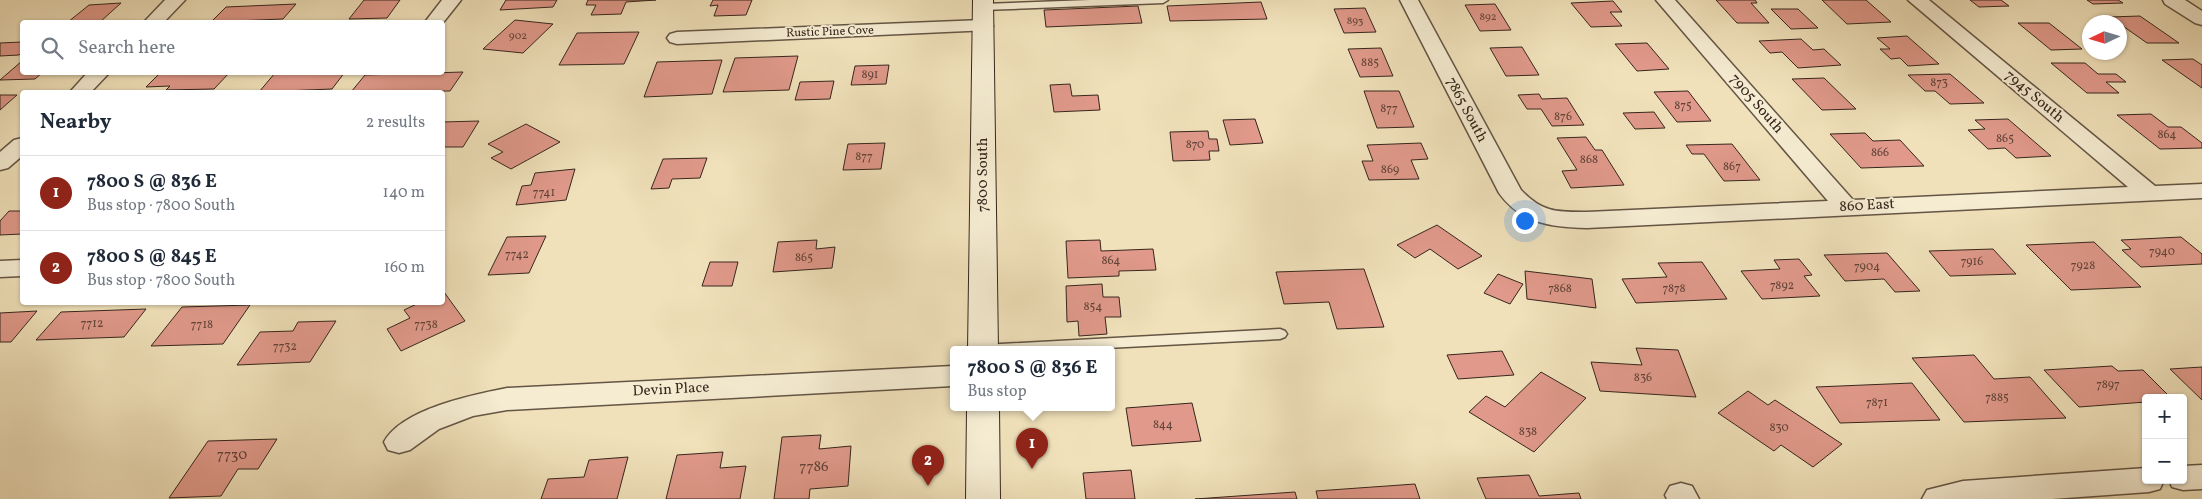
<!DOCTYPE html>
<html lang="en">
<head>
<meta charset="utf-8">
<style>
	:root { --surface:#fff; --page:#f6f6f7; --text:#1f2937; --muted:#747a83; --line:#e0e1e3; --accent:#8f2418 }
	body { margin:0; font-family:Vollkorn,serif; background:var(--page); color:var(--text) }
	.controls { position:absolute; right:15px; bottom:15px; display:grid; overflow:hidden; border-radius:5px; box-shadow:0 1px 4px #0004 }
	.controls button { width:45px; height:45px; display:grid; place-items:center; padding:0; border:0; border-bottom:1px solid var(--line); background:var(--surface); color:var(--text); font:25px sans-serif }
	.compass { position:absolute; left:2082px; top:15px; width:45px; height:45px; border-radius:50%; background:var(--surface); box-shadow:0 1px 4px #0004; rotate:266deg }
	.you { position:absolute; left:1524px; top:220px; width:18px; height:18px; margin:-12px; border:4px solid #fff; border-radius:50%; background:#1a73e8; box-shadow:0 0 0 8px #1a73e833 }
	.badge { display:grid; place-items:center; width:32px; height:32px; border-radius:50%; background:var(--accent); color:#fff; font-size:16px; font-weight:700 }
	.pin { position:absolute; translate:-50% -41px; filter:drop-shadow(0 1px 2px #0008) }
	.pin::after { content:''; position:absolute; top:26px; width:18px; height:15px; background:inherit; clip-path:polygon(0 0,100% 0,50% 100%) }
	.popup { position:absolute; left:950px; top:346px; width:165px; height:65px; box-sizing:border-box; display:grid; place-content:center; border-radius:5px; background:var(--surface); filter:drop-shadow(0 1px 4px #0005); font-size:16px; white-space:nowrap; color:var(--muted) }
	.popup b { font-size:19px; color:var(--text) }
	.popup::after { content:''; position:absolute; left:50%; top:100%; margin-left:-10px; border:10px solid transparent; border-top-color:var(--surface) }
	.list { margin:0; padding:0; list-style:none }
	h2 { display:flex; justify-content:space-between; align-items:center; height:65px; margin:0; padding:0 20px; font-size:21px }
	h2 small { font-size:16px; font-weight:400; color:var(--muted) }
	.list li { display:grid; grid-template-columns:32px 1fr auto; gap:15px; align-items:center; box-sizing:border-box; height:75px; padding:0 20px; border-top:1px solid var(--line) }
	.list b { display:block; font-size:19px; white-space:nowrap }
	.list p { margin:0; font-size:16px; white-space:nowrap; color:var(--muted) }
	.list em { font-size:16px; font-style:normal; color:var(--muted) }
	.icon { flex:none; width:28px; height:28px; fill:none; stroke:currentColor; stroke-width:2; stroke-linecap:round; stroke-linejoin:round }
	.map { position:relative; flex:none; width:2202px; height:499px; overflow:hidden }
	.search { position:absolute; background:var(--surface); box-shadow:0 1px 4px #0004; left:20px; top:20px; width:425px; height:55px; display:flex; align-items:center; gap:12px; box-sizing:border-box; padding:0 18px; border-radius:5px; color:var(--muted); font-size:19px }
	.panel { position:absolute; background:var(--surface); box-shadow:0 1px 4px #0004; left:20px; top:90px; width:425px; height:215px; border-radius:5px }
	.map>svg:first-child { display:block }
</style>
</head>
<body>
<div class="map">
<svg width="2202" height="499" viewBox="0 0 2202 499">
	<rect width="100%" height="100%" fill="#f0e1ba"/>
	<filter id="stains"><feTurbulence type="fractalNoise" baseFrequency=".004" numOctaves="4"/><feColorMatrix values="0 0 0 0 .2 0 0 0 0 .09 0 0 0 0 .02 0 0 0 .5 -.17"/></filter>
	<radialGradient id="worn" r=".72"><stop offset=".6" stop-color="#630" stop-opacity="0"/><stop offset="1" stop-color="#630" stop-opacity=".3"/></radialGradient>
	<path fill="#e0998a" stroke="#36261c" d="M364 0H400L387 18 349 19Z
		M506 0H557L553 7 500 10Z
		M588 0H656L626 2 621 14 591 15 596 5H586Z
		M713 0H752L746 15 714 16 718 5 710 6Z
		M1716 0H1755L1757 3H1751L1769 23H1737Z
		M1822 0H1866L1891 22 1847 24Z
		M1970 0H2001L2009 6 1979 7Z
		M2087 0H2118L2123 3 2093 4Z
		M1613 1 1622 12H1610L1622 26 1591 27 1571 3Z
		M1261 2 1267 19 1170 21 1167 6Z
		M121 3 100 22H68L89 5Z
		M296 4 283 19 211 22 226 7Z
		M1495 4 1511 30 1480 31 1465 5Z
		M1138 6 1142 23 1046 27 1044 10Z
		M1365 8 1376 32 1344 33 1334 9Z
		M1771 9H1798L1818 28 1791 29Z
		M2140 16 2179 43H2147L2110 17Z
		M515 20 553 24 523 53 483 49Z
		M2018 23H2049L2082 49 2051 50Z
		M639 32 624 64 559 65 577 33Z
		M1907 36 1939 64 1908 66 1900 58 1891 59 1880 49H1890L1877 38Z
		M1801 39 1813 50 1824 49 1841 65 1798 68 1782 52 1770 53 1759 41Z
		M22 42V52L19 55 0 56V43Z
		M1647 43 1669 69 1637 71 1615 44Z
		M1522 47 1539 75 1506 76 1490 48Z
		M1381 48 1393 76 1360 77 1348 49Z
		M798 56 789 90 723 92 735 58Z
		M2193 59 2202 65V88L2162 60Z
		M722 60 712 94 644 97 657 62Z
		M22 61V72H43L35 79 0 80Z
		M2051 63H2085L2098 74H2116L2126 82H2106L2119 93H2087Z
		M889 65 886 84 851 85 855 66Z
		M161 72H230L214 89 166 90 170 86 146 87Z
		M345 72 332 89 259 92 275 73Z
		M463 72 450 91 351 92 365 75Z
		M1950 74 1984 103 1950 104 1935 91H1925L1908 75Z
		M1824 78 1856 109 1822 110 1792 79Z
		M834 81 830 99 795 100 800 82Z
		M1070 84 1072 96 1098 95 1100 110 1054 112 1050 85Z
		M1364 91H1399L1414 127 1377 128Z
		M1688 91 1711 121 1677 122 1654 92Z
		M1539 94 1542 99 1567 98 1584 125 1552 126 1541 109H1527L1518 95Z
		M0 95H17L0 110Z
		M1654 112 1665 128 1635 129 1623 113Z
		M2151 114 2168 127H2181L2202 143V148L2160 149 2117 115Z
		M1255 119 1263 143 1230 145 1223 120Z
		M2008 119 2051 156 2016 158 2005 148 1988 149 1968 130 1985 129 1975 120Z
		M479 121 463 147H442V122Z
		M526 124 560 142 511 169 491 158 503 152 488 144Z
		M1208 131 1209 139H1217L1219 151H1209L1210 160 1173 161 1170 132Z
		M1865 133 1873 141 1900 140 1924 166 1861 168 1830 134Z
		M1586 137 1595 150H1602L1624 185 1571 188 1562 171 1577 170 1557 138Z
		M885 143 881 169 843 170 848 144Z
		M1421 143 1428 159 1411 160 1419 179 1369 180 1362 161H1373L1367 145Z
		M1732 144 1760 180 1724 181 1704 154H1692L1686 145Z
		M707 158 700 178 672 179 669 188 651 189 663 159Z
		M575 169 566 200 516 205 522 186 531 185 535 173Z
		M9 211H22V234L0 235V221Z
		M1437 225 1482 256 1458 269 1430 249 1415 258 1397 245Z
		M546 236 529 273 488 275 507 237Z
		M2181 237 2202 254V264L2141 267 2122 250 2131 249 2121 240Z
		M817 240 816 249 835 247 832 268 773 272 778 242Z
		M1100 240 1101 251 1153 249 1156 270 1119 271V276L1068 278 1066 241Z
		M2094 242 2141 287 2071 290 2026 245Z
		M1993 249 2016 274 1950 276 1929 251Z
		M1887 253 1920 291 1895 292 1884 279 1845 281 1824 255Z
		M1799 259 1812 275 1804 276 1820 296 1762 299 1741 271 1780 269 1774 260Z
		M710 262H738L732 286H702Z
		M1702 262 1727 299 1636 303 1622 279 1667 277 1658 263Z
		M1364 269 1384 327 1337 329 1329 302 1284 304 1276 272Z
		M1525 271 1592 279 1596 308 1527 299Z
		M1498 274 1523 284 1510 304 1484 293Z
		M1102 284 1103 297H1119L1121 317H1105L1107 334 1079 336 1078 321 1067 322 1066 286Z
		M444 292 465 321 401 351 387 329 410 318 404 310 421 302H442V293Z
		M250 305 223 344 151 346 182 307Z
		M146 309 124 337 36 340 61 312Z
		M37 311 11 342H0V313Z
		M336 321 310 362 237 365 260 332 293 331 298 322Z
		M1636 348 1678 350 1696 397 1600 391 1591 362 1642 365Z
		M1502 351 1514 375 1458 379 1447 355Z
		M1974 355 1994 379 2030 377 2066 418 1964 422 1912 358Z
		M2112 366 2118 371 2143 370 2171 398H2146V402L2079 407 2044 370Z
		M2202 367V400L2170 369Z
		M1541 372 1586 398 1534 452 1469 412 1486 396 1505 407Z
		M1912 383 1940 420 1840 423 1816 387Z
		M1748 391 1768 405 1775 400 1842 444 1813 467 1781 445 1774 451 1718 413Z
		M1192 403 1201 441 1132 446 1126 408Z
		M821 435 819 449 851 446 848 486 810 489 809 499H774L782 437Z
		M277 439 258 469H238L221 496 169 498 208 441Z
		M723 452 720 468 746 466 740 499H666L677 455Z
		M628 457 617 499H541L548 479 584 477 589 460Z
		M1131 470 1135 499H1086L1083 473Z
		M1529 475 1539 496 1579 493 1581 499H1486L1477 478Z
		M1415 484 1420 499H1318L1316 491Z
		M1295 492 1297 499H1195Z"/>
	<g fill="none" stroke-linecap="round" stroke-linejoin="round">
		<g stroke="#645544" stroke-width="3">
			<path id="service" d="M1090 0H1168L1163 3 983 10 978 7 983 4Z
				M1280 329 1285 331 1287 334 1285 337 1280 339 1068 350H976L978 347 983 345Z"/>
		</g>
		<g stroke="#645544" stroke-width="3">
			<path id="minor" d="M165 0H185L164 22H144Z
				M442 0H461L442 24V22H425Z
				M1400 0H1418L1521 190C1543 213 1557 212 1587 212L1828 201 1656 0H1675L1853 200 2128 187 1908 0H1929L2155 186 2202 184V198L1587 228C1552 227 1521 224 1499 193Z
				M2163 0H2185L2202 11V25L2195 23 2165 4Z
				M983 20 990 22 993 26 990 30 677 44 670 42 667 38 670 34 677 32Z
				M88 72H110L91 92H70Z
				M22 138V156L8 168 0 170V152L14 140Z
				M22 260V276L0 277V261Z
				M953 366V386L507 410 473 416 439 429 410 450 399 453 388 450 384 442C402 409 472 395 507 388Z
				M2202 465V489L2183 490 2172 487 2169 480H2183V466Z
				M2146 468V480H2164L2160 489 2149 492 2052 499H1922L1927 490 1963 481Z
				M1681 483 1692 486 1699 499H1667L1665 495 1670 486Z"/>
		</g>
		<g stroke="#36261c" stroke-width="2">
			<path id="secondary" d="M973 0H993L998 350H968Z
				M967 408H999L1000 499H966Z"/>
		</g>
		<use href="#service" fill="#f5ecd2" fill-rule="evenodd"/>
		<use href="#minor" fill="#f5ecd2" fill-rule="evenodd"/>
		<use href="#secondary" fill="#f5ecd2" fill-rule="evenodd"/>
	</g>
	<g text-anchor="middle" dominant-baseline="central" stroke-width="4" stroke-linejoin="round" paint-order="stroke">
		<g font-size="11" fill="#604338">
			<text x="1488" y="17">892</text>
			<text x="1355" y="21">893</text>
			<text x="518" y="36">902</text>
		</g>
		<g font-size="12" fill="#36261c" stroke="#f5ecd2">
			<text transform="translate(830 32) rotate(-2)">Rustic Pine Cove</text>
		</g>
		<g font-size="12" fill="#604338">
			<text x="1370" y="63">885</text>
			<text x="870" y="75">891</text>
			<text x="1939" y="83">873</text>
			<text x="1683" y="106">875</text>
			<text x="1389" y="109">877</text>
			<text x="1563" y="117">876</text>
			<text x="2167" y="135">864</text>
			<text x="2005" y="139">865</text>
			<text x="1195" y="145">870</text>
			<text x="1880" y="153">866</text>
			<text x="864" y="157">877</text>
			<text x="1589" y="160">868</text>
			<text x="1732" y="167">867</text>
			<text x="1390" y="170">869</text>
			<text x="544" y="193">7741</text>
			<text x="2162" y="252">7940</text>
			<text x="517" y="255">7742</text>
			<text x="804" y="258">865</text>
			<text x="1111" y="261">864</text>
			<text x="1972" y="262">7916</text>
			<text x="2083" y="266">7928</text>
			<text x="1867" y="267">7904</text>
			<text x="1782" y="286">7892</text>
			<text x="1560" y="289">7868</text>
			<text x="1674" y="289">7878</text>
			<text x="1093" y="307">854</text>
			<text x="92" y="324">7712</text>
			<text x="202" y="325">7718</text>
			<text x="426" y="325">7738</text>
			<text x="285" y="347">7732</text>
			<text x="1643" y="378">836</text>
			<text x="2108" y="385">7897</text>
			<text x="1997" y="398">7885</text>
			<text x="1877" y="403">7871</text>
			<text x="1163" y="425">844</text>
			<text x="1779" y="428">830</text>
			<text x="1528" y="432">838</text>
		</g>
		<g font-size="15" fill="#36261c" stroke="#f5ecd2">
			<text transform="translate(2034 97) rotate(40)">7945 South</text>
			<text transform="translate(1756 104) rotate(49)">7905 South</text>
			<text transform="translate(1466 110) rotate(62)">7865 South</text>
			<text transform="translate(983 175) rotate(-90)">7800 South</text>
			<text transform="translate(1867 206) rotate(-3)">860 East</text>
			<text transform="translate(671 390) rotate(-3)">Devin Place</text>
		</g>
		<g font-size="15" fill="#604338">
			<text x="232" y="455">7730</text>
			<text x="814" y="467">7786</text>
		</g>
	</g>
	<rect width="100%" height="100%" filter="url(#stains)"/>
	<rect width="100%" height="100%" fill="url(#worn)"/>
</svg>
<div class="controls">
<button>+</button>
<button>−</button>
</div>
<svg class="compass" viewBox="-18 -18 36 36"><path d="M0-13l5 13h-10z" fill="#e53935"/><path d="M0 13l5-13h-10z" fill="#747a83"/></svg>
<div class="you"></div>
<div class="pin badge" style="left:1032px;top:469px">1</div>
<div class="popup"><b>7800 S @ 836 E</b>Bus stop</div>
<div class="pin badge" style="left:928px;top:486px">2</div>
<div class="search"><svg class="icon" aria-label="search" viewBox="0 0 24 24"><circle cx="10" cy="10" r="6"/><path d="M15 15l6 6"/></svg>Search here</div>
<section class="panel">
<h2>Nearby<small>2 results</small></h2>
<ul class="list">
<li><span class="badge">1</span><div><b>7800 S @ 836 E</b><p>Bus stop · 7800 South</p></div><em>140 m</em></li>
<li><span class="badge">2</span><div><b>7800 S @ 845 E</b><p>Bus stop · 7800 South</p></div><em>160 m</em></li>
</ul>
</section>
</div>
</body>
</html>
